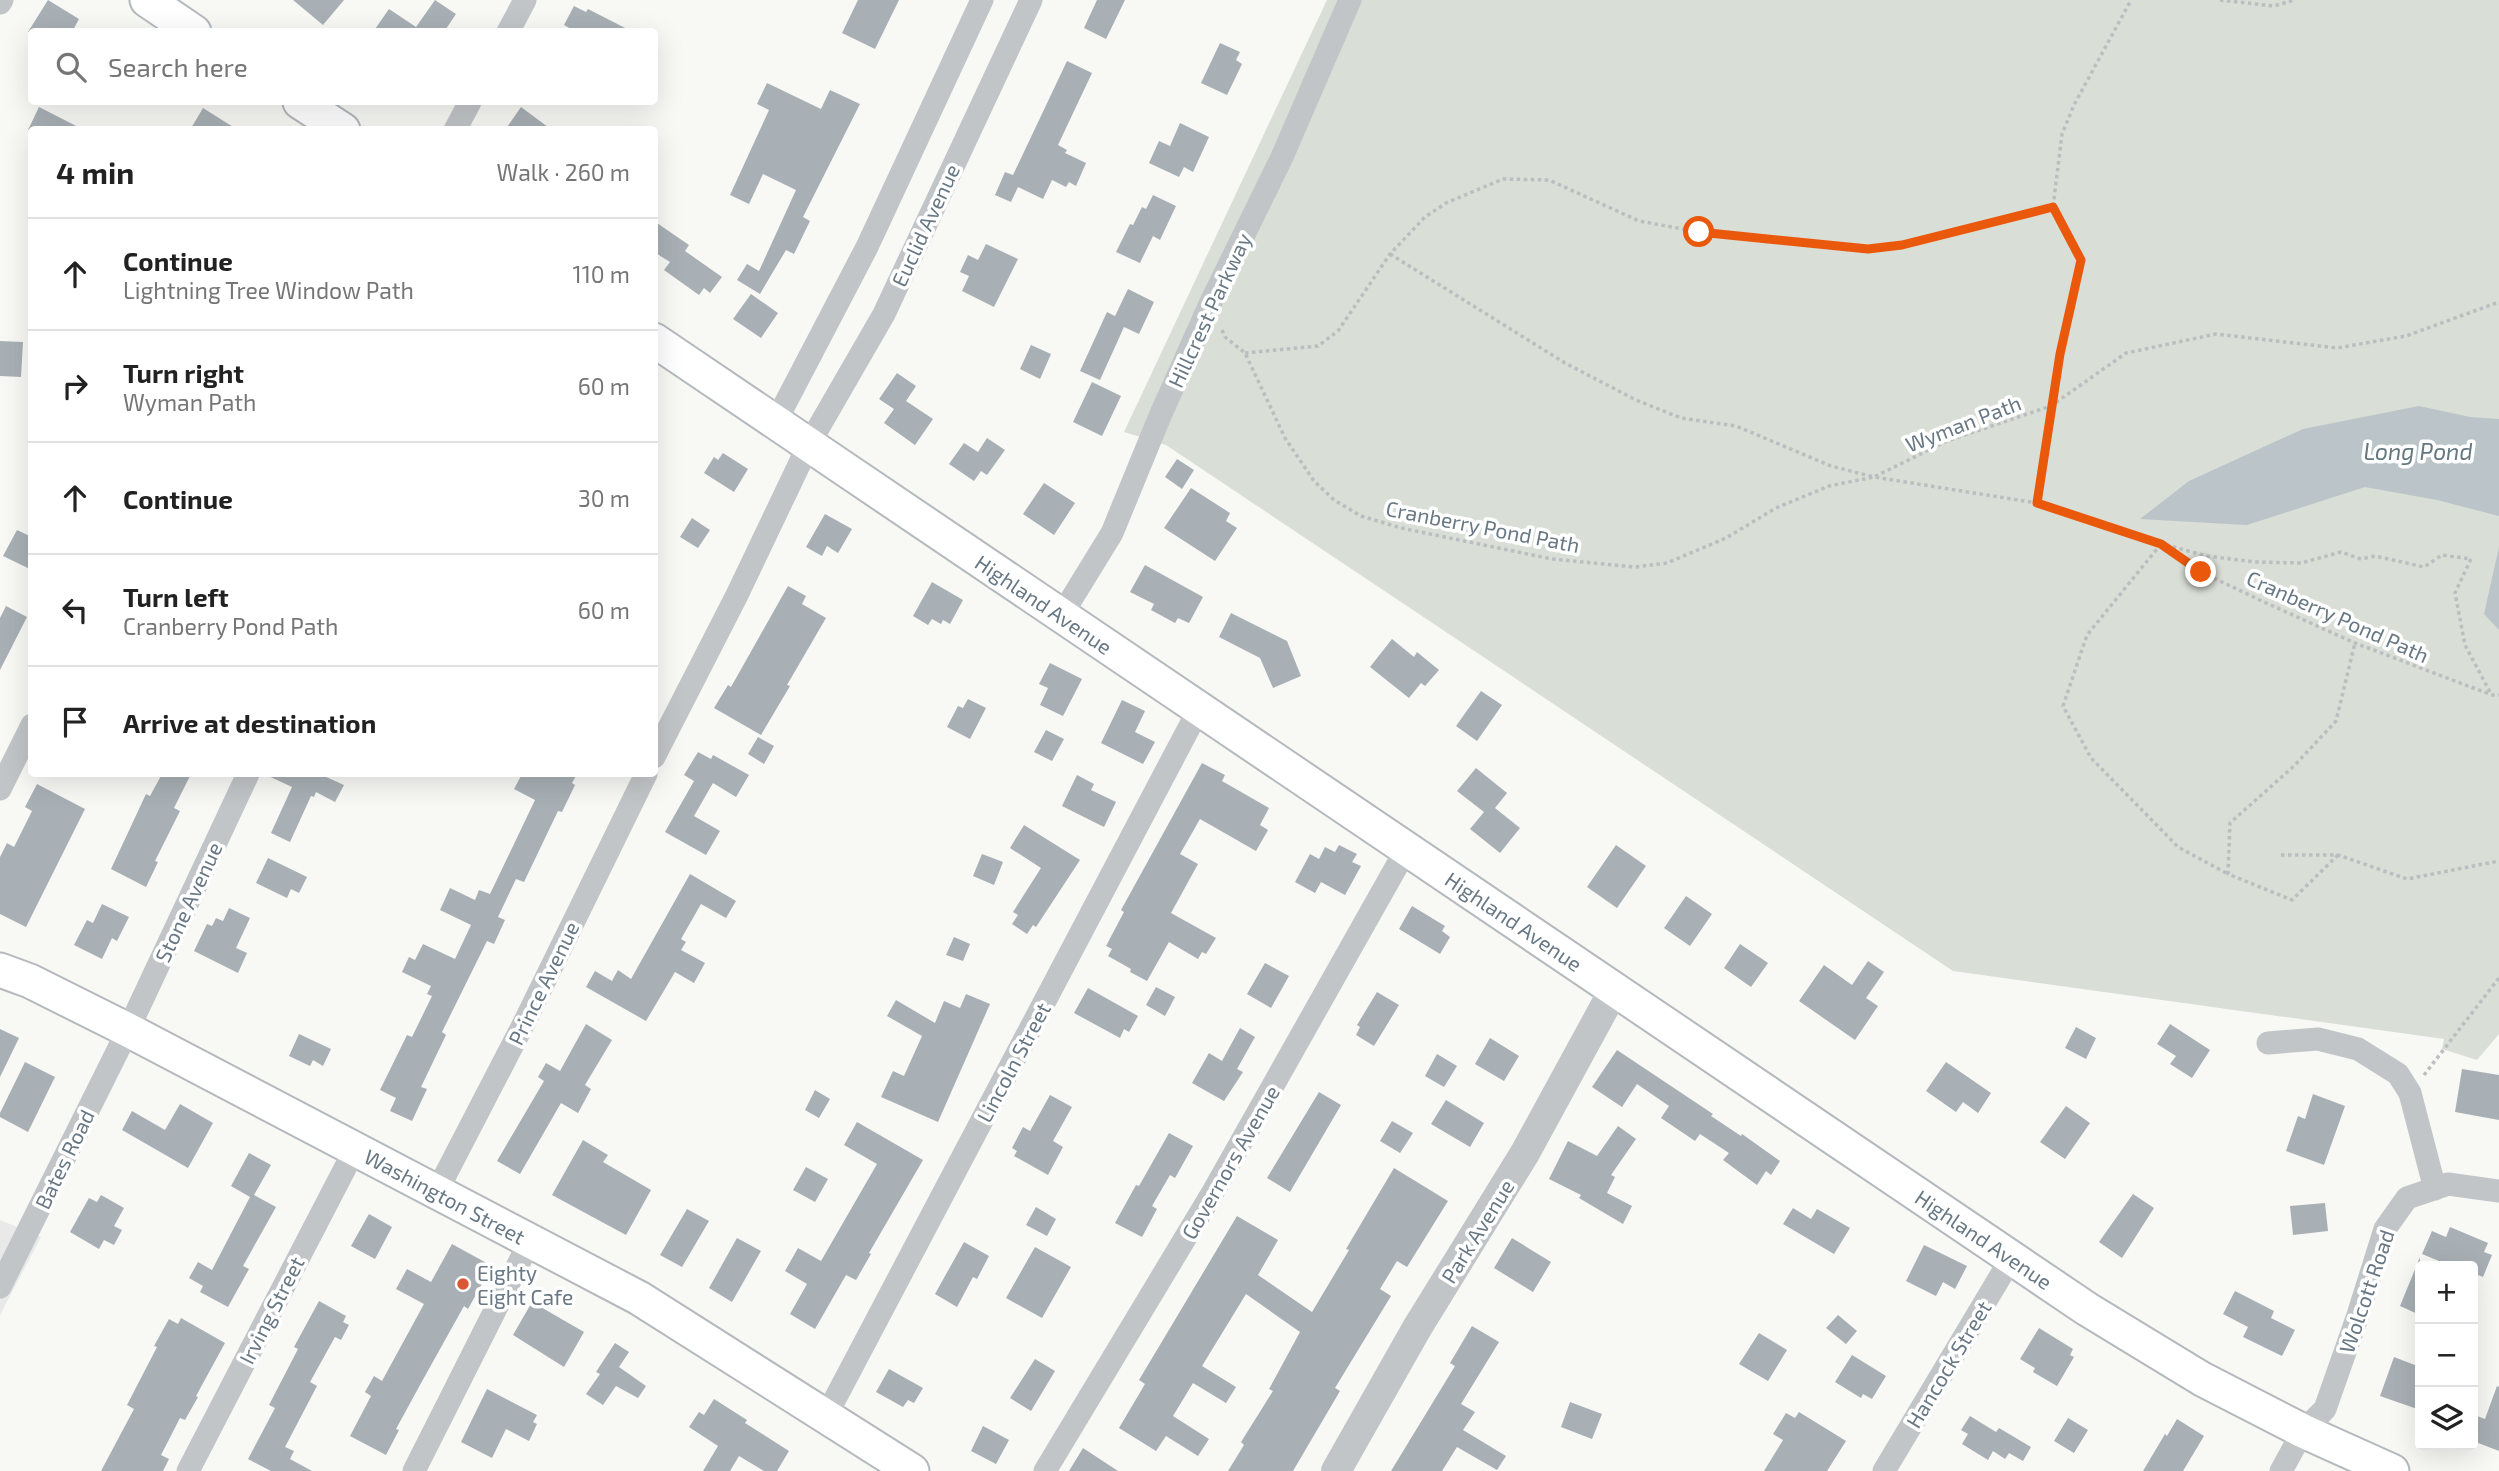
<!DOCTYPE html>
<html lang="en">
<head>
<meta charset="utf-8">
<style>
	:root { --surface:#fff; --page:#f6f6f6; --text:#222; --muted:#767676; --line:#e0e0e0 }
	body { margin:0; font-family:"Exo 2",sans-serif; background:var(--page); color:var(--text) }
	.controls { position:absolute; right:21px; bottom:21px; display:grid; overflow:hidden; border-radius:7px; box-shadow:0 7px 28px #0002 }
	.controls button { width:63px; height:63px; display:grid; place-items:center; padding:0; border:0; border-bottom:2px solid var(--line); background:var(--surface); color:var(--text); font:35px sans-serif }
	.stop { position:absolute; width:21px; height:21px; margin:-16px; border:5px solid #ea580c; border-radius:50%; background:#fff }
	.stop.end { background:#ea580c; border-color:#fff; box-shadow:0 2px 7px #0008 }
	.list { margin:0; padding:0; list-style:none }
	h2 { display:flex; justify-content:space-between; align-items:center; height:91px; margin:0; padding:0 28px; font-size:30px }
	h2 small { font-size:23px; font-weight:400; color:var(--muted) }
	.list li { display:grid; grid-template-columns:46px 1fr auto; gap:21px; align-items:center; box-sizing:border-box; height:112px; padding:0 28px; border-top:2px solid var(--line) }
	.list b { display:block; font-size:26px; white-space:nowrap }
	.list p { margin:0; font-size:23px; white-space:nowrap; color:var(--muted) }
	.list em { font-size:23px; font-style:normal; color:var(--muted) }
	.icon { flex:none; width:38px; height:38px; fill:none; stroke:currentColor; stroke-width:2; stroke-linecap:round; stroke-linejoin:round }
	.map { position:relative; flex:none; width:2499px; height:1471px; overflow:hidden }
	.search { position:absolute; background:var(--surface); box-shadow:0 7px 28px #0002; left:28px; top:28px; width:630px; height:77px; display:flex; align-items:center; gap:18px; box-sizing:border-box; padding:0 24px; border-radius:7px; color:var(--muted); font-size:26px }
	.panel { position:absolute; background:var(--surface); box-shadow:0 7px 28px #0002; left:28px; top:126px; width:630px; height:651px; border-radius:7px }
	.map>svg:first-child { display:block }
</style>
</head>
<body>
<div class="map">
<svg width="2499" height="1471" viewBox="0 0 2499 1471">
	<rect width="100%" height="100%" fill="#f8f8f5"/>
	<path fill="#e8e9e8" d="M0 1220 41 1237 0 1315Z"/>
	<path fill="#d9ded6" d="M1327 0H2499V1034L2477 1060 2442 1049 2444 1039 1953 971 1166 445 1124 432Z"/>
	<path fill="#bac4c9" d="M2419 406 2470 417 2499 419V516L2437 500 2365 487 2247 525 2140 519 2189 481 2303 429Z
		M2499 547V630L2484 614Z"/>
	<path fill="#a8b0b5" d="M48 0 79 19 72 32H28Z
		M293 0H344L323 25Z
		M435 0 456 14 444 32H373L389 9 416 27Z
		M858 0H899L875 49 842 33Z
		M1097 0H1125L1106 39 1084 28Z
		M574 6 586 12 588 9 633 32H576L564 25Z
		M1220 43 1240 52 1236 60 1242 64 1227 95 1201 83Z
		M1067 61 1092 73 1058 145 1067 150 1065 153 1086 163 1076 186 1069 182 1066 187 1052 180 1043 199 1018 187 1011 202 995 195 1005 172 1013 175Z
		M767 83 821 109 830 90 860 104 803 217 810 221 794 254 786 250 760 294 737 280 747 264 759 271 796 190 763 174 749 204 730 195 769 110 757 104Z
		M39 107 84 130H28Z
		M521 107 552 130H505Z
		M203 108 238 130H190Z
		M1180 123 1209 137 1193 172 1184 167 1179 177 1149 163 1159 141 1170 146Z
		M1153 195 1176 206 1160 240 1153 236 1140 263 1116 252 1130 224 1133 225 1142 207 1146 209Z
		M654 221 689 245 685 251 722 277 710 293 704 288 699 295 664 270 670 262 654 252Z
		M986 244 1018 259 994 307 962 291 969 276 960 272 968 255 978 260Z
		M1128 289 1154 302 1139 334 1124 327 1100 380 1080 371 1107 312 1115 316Z
		M751 294 778 313 761 338 733 319Z
		M0 341 23 342 21 377 0 376Z
		M1031 345 1051 354 1040 379 1020 369Z
		M897 373 916 386 906 401 933 419 915 445 884 423 894 409 879 399Z
		M1092 382 1121 396 1102 436 1073 422Z
		M987 438 1005 450 987 475 981 471 974 481 949 464 964 443 978 452Z
		M723 453 748 469 734 492 704 473 714 457 718 460Z
		M1177 459 1194 470 1182 489 1165 477Z
		M1044 483 1075 503 1054 535 1023 514Z
		M1191 488 1230 513 1226 521 1237 528 1215 561 1164 528Z
		M825 514 852 529 838 553 827 546 822 556 806 547Z
		M692 518 710 530 698 548 680 537Z
		M17 530 32 537V570L3 556Z
		M1145 565 1203 597 1189 623 1178 618 1175 623 1151 610 1154 604 1130 592Z
		M932 582 963 600 950 624 943 620 941 624 932 619 928 625 913 616Z
		M788 586 806 596 802 604 826 618 787 685 790 686 761 735 714 708 728 685 731 687Z
		M6 606 27 617 0 670V618Z
		M1231 613 1287 641 1301 676 1273 688 1260 658 1219 637Z
		M1392 639 1414 657 1417 652 1439 670 1425 686 1421 683 1409 698 1370 667Z
		M1050 663 1082 679 1063 716 1040 705 1048 688 1039 684Z
		M1481 691 1502 705 1477 741 1456 726Z
		M968 699 986 708 970 739 947 727 958 706 963 708Z
		M1122 700 1145 711 1135 732 1155 742 1143 764 1101 743Z
		M1046 730 1064 739 1052 761 1034 752Z
		M758 737 774 746 764 764 748 754Z
		M698 752 711 759 713 755 749 775 736 797 713 783 694 816 720 831 706 855 665 832 694 781 684 775Z
		M1202 763 1225 775 1222 781 1269 808 1260 825 1268 830 1256 851 1200 819 1180 854 1198 864 1171 913 1216 938 1206 954 1202 952 1198 959 1169 942 1147 981 1130 972 1131 969 1108 956 1112 949 1106 946 1124 912 1121 910Z
		M1476 768 1507 793 1495 808 1520 828 1500 853 1470 829 1484 812 1457 791Z
		M162 774H191L174 808 180 811 155 861 158 862 146 887 111 869 146 794 150 796Z
		M264 774H325L324 776 344 785 335 802 316 792 314 797 311 796 290 842 271 833 292 787Z
		M522 774H577L572 783 575 785 562 812 558 811 524 882 516 879 498 917 505 920 494 944 487 941 442 1032 446 1035 421 1087 427 1089 412 1121 390 1111 396 1098 380 1090 407 1035 412 1037 432 996 427 994 431 986 402 972 409 957 415 960 423 944 455 959 471 925 440 910 450 888 475 900 479 890 490 894 535 800 514 789Z
		M1077 775 1094 784 1091 790 1116 802 1104 827 1062 806Z
		M37 784 85 809 26 927 0 914V857L7 843 14 847 32 811 25 807Z
		M1024 825 1080 860 1036 927 1033 925 1027 934 1012 924 1018 915 1013 912 1041 868 1010 848Z
		M1339 845 1357 854 1352 862 1361 866 1345 895 1321 882 1315 893 1295 882 1310 854 1319 859 1325 847 1335 852Z
		M1616 845 1646 866 1617 908 1587 887Z
		M982 854 1003 862 994 885 973 876Z
		M268 858 307 877 299 893 291 889 287 898 256 883Z
		M690 874 736 901 726 918 701 904 681 939 686 942 681 950 705 963 694 983 675 972 646 1021 586 987 595 971 612 981 618 970 631 979Z
		M1686 896 1712 914 1690 946 1664 928Z
		M102 904 129 917 117 941 112 938 102 959 74 945 87 920 93 923Z
		M1412 906 1445 926 1442 931 1450 937 1440 954 1399 929Z
		M229 908 250 918 236 948 247 953 238 973 194 951 207 924 212 926 216 918 223 921Z
		M954 937 970 944 963 961 946 955Z
		M1740 944 1768 963 1751 987 1724 968Z
		M1868 961 1884 972 1866 998 1878 1006 1855 1040 1799 1001 1824 965 1852 985Z
		M1265 963 1289 976 1271 1008 1247 994Z
		M1156 987 1175 997 1165 1016 1146 1005Z
		M1088 988 1138 1016 1129 1032 1124 1029 1120 1038 1074 1013Z
		M1377 992 1399 1005 1374 1046 1356 1035 1360 1027 1357 1025Z
		M966 994 990 1004 938 1122 881 1097 893 1071 904 1076 922 1036 887 1016 896 1000 935 1023 944 1001 960 1008Z
		M586 1024 612 1040 585 1085 591 1089 578 1113 561 1103 520 1174 497 1161 544 1081 538 1077 546 1063 560 1071Z
		M2170 1024 2210 1050 2192 1078 2170 1064 2176 1056 2157 1044Z
		M2076 1027 2096 1038 2086 1059 2065 1048Z
		M1240 1028 1255 1037 1237 1069 1243 1072 1224 1101 1192 1083 1209 1053 1222 1061Z
		M0 1029 19 1038 0 1077Z
		M299 1034 331 1049 323 1066 313 1060 310 1066 289 1056Z
		M1490 1038 1519 1056 1504 1081 1475 1064Z
		M1617 1050 1713 1114 1711 1116 1741 1136 1742 1134 1780 1161 1771 1175 1766 1171 1757 1185 1723 1160 1729 1153 1700 1134 1695 1141 1661 1118 1669 1106 1637 1084 1622 1107 1592 1087Z
		M1437 1054 1457 1066 1444 1087 1425 1076Z
		M25 1062 55 1077 28 1132 0 1117V1113Z
		M1946 1062 1991 1093 1978 1113 1963 1102 1956 1112 1926 1091Z
		M2462 1069 2499 1075V1120L2455 1112Z
		M815 1090 830 1099 819 1118 805 1110Z
		M1319 1092 1341 1105 1290 1192 1267 1178Z
		M2313 1094 2345 1106 2324 1165 2286 1151 2298 1116 2305 1119Z
		M1050 1095 1072 1107 1053 1141 1063 1147 1048 1175 1014 1156 1017 1151 1012 1148 1023 1127 1030 1131Z
		M1446 1100 1484 1123 1470 1147 1431 1124Z
		M180 1104 213 1123 188 1168 122 1130 132 1111 165 1130Z
		M2066 1106 2090 1123 2065 1159 2040 1142Z
		M1392 1121 1413 1133 1400 1153 1380 1141Z
		M857 1122 923 1160 869 1253 871 1254 856 1280 846 1275 815 1329 790 1314 807 1284 785 1271 798 1248 821 1261 877 1164 844 1145Z
		M1618 1126 1636 1139 1611 1175 1615 1177 1607 1193 1632 1206 1623 1224 1579 1198 1581 1195 1549 1179 1568 1141 1597 1156Z
		M1169 1133 1193 1146 1175 1178 1170 1175 1152 1206 1157 1209 1142 1237 1115 1223 1136 1185 1139 1186Z
		M583 1140 608 1155 603 1162 651 1190 626 1235 552 1195Z
		M249 1153 271 1165 254 1195 276 1207 243 1266 249 1269 228 1307 200 1292 203 1286 189 1278 198 1262 212 1270 250 1197 231 1186Z
		M806 1167 828 1179 815 1202 793 1190Z
		M1394 1168 1448 1201 1407 1267 1397 1261 1380 1289 1391 1296 1335 1388 1340 1391 1293 1471H1228L1244 1445 1241 1442 1273 1391 1269 1389 1300 1332 1246 1294 1202 1366 1236 1387 1226 1403 1193 1383 1173 1416 1209 1439 1198 1456 1166 1436 1156 1451 1119 1428 1145 1384 1139 1380 1237 1216 1278 1240 1258 1275 1312 1312 1349 1250 1346 1249Z
		M2133 1194 2154 1208 2122 1258 2099 1242Z
		M101 1195 124 1208 114 1226 122 1230 114 1245 104 1240 99 1249 70 1232 89 1198 97 1202Z
		M2325 1203 2328 1231 2293 1235 2290 1206Z
		M1036 1207 1056 1219 1047 1236 1026 1225Z
		M1793 1208 1811 1219 1817 1209 1850 1228 1834 1254 1783 1224Z
		M687 1209 709 1221 682 1267 660 1255Z
		M369 1214 392 1227 375 1259 351 1246Z
		M2450 1227 2488 1243 2484 1252 2492 1255 2483 1277 2473 1273V1266H2451L2422 1254 2432 1231 2446 1237Z
		M737 1238 761 1251 732 1302 709 1288Z
		M1512 1238 1551 1262 1533 1292 1494 1268Z
		M964 1242 989 1256 977 1279 973 1277 957 1307 935 1294Z
		M452 1244 492 1266 468 1309 464 1306 420 1385 396 1429 399 1430 386 1455 350 1436 371 1396 365 1392 374 1376 382 1381 424 1304 396 1289 407 1269 431 1282Z
		M1924 1245 1967 1266 1955 1289 1943 1282 1936 1296 1906 1281Z
		M1035 1247 1071 1267 1042 1318 1006 1298Z
		M2420 1257V1315L2400 1306Z
		M2235 1291 2274 1311 2271 1318 2295 1330 2282 1356 2243 1337 2248 1327 2223 1314Z
		M319 1301 346 1316 343 1322 349 1325 341 1340 335 1337 310 1382 317 1386 285 1447 294 1451 290 1459 312 1471H271L248 1459 275 1408 269 1405 298 1349 294 1347Z
		M532 1302 584 1332 564 1367 513 1335Z
		M1838 1315 1857 1331 1846 1344 1826 1328Z
		M181 1318 225 1343 196 1396 198 1397 185 1420 180 1418 161 1455 169 1459 163 1471H101L134 1409 127 1405 157 1347 154 1346 169 1319 178 1324Z
		M1472 1326 1499 1342 1461 1404 1475 1412 1463 1430 1506 1456 1497 1470 1457 1447 1442 1471H1391L1455 1366 1450 1363Z
		M2039 1328 2073 1349 2070 1355 2074 1357 2057 1386 2033 1372 2035 1368 2020 1359Z
		M1759 1333 1787 1350 1768 1381 1739 1364Z
		M615 1343 629 1352 619 1367 646 1386 638 1398 616 1386 603 1405 586 1394 600 1374 596 1372Z
		M1852 1355 1886 1376 1872 1399 1863 1394 1861 1398 1835 1382Z
		M2394 1357 2420 1367V1410L2380 1396Z
		M1035 1359 1055 1371 1031 1411 1010 1398Z
		M889 1369 923 1388 914 1403 908 1400 903 1407 876 1392Z
		M2497 1386 2499 1387V1451L2473 1441V1427L2477 1416 2485 1419Z
		M487 1389 537 1415 533 1422 537 1424 529 1441 506 1429 492 1458 461 1442Z
		M714 1399 747 1420 745 1423 789 1451 777 1471H764L739 1456 730 1471H703L718 1446 689 1427 699 1412 704 1415Z
		M1570 1402 1602 1414 1592 1439 1561 1427Z
		M1799 1412 1846 1441 1827 1471H1764L1783 1440 1773 1434 1786 1413 1795 1418Z
		M1970 1416 1996 1432 1999 1428 2031 1447 2023 1461 2009 1453 2005 1459 1993 1451 1988 1460 1962 1444 1968 1434 1961 1430Z
		M2068 1418 2088 1430 2074 1453 2054 1441Z
		M2177 1419 2204 1436 2183 1471H2143L2165 1434 2167 1436Z
		M983 1426 1009 1440 996 1464 971 1451Z
		M1083 1448 1118 1471H1069Z"/>
	<g fill="none" stroke-linecap="round" stroke-linejoin="round">
		<g stroke="#b3b9bd" stroke-width="37">
			<path id="secondary" d="M147 0 194 32
				M300 102 343 130
				M654 340 2087 1309 2202 1379 2303 1431 2392 1471
				M0 970 30 981 128 1030 639 1298 912 1471"/>
		</g>
		<path stroke="#bbbec0" stroke-width="3.5" stroke-dasharray="3.5 3.5" stroke-linecap="butt" d="M2220 0 2274 6 2294 0
			M1390 254 1565 363 1636 400 1681 418 1736 426 1831 466 1874 477 1947 441 2051 406 2126 353 2216 334 2337 348 2406 336 2499 302
			M1222 330 1225 337 1245 353 1285 438 1314 481 1334 500 1361 516 1401 528 1552 559 1635 567 1667 563 1726 538 1776 508 1829 486 1874 477 2037 503 2161 544 2201 572 2264 602 2355 643 2492 695H2499
			M1245 353 1318 346 1338 331 1390 254 1425 217 1446 203 1503 179 1549 180 1639 221 1699 232 1868 249 1903 245 2053 207
			M2037 503 2060 354 2081 259 2053 207 2062 134 2074 105 2131 0
			M2161 544 2087 635 2063 706 2091 758 2178 847 2228 874
			M2166 545 2207 556 2255 562 2301 563 2341 552 2361 559 2375 556 2424 567 2442 555 2471 559 2455 593 2465 645 2491 694
			M2281 855H2338L2407 879 2499 861
			M2338 855 2292 900 2228 874 2230 823 2294 766 2336 721 2355 643
			M2424 1075 2499 978"/>
		<path stroke="#c1c5c8" stroke-width="23" d="M0 3 2 0
			M508 32 525 0
			M455 130 470 102
			M775 423 867 247 982 0
			M1061 616 1112 533 1160 416 1211 302 1282 157 1350 0
			M654 757 737 595 809 444 884 314 1031 0
			M0 789 32 725
			M2268 1043 2318 1039 2358 1049 2398 1074 2410 1093 2435 1189
			M437 1191 524 1023 646 774
			M0 1287 128 1030 248 774
			M826 1416 1200 707
			M188 1471 355 1149
			M414 1471 530 1241
			M1045 1471 1213 1192 1407 848
			M1884 1471 2012 1257
			M2281 1471 2303 1431 2325 1409 2358 1315 2385 1229 2407 1198 2448 1184 2499 1191"/>
		<path stroke="#c1c5c8" stroke-width="30" d="M1336 1471 1417 1328 1525 1153 1615 988"/>
		<use href="#secondary" stroke="#fff" stroke-width="33"/>
	</g>
	<g fill="none" stroke-linecap="round" stroke-linejoin="round">
		<path stroke="#ea580c" stroke-width="9" d="M1699 232 1868 249 1902 245 2053 207 2081 260 2060 354 2037 503 2161 544 2201 572"/>
	</g>
	<circle fill="#d95833" stroke="#fff" stroke-width="2.5" cx="463" cy="1284" r="7"/>
	<g text-anchor="middle" dominant-baseline="central" stroke-width="7" stroke-linejoin="round" paint-order="stroke">
		<g font-size="21" fill="#687884" stroke="#fff">
			<text transform="translate(925 225) rotate(-65)">Euclid Avenue</text>
			<text transform="translate(1209 310) rotate(-65)">Hillcrest Parkway</text>
			<text transform="translate(1963 423) rotate(-21)">Wyman Path</text>
			<text transform="translate(1483 526) rotate(11)">Cranberry Pond Path</text>
			<text transform="translate(1044 604) rotate(34)">Highland Avenue</text>
			<text transform="translate(2338 616) rotate(24)">Cranberry Pond Path</text>
			<text transform="translate(188 902) rotate(-65)">Stone Avenue</text>
			<text transform="translate(1514 921) rotate(34)">Highland Avenue</text>
			<text transform="translate(543 983) rotate(-64)">Prince Avenue</text>
			<text transform="translate(1013 1062) rotate(-62)">Lincoln Street</text>
			<text transform="translate(64 1159) rotate(-64)">Bates Road</text>
			<text transform="translate(1230 1162) rotate(-60)">Governors Avenue</text>
			<text transform="translate(445 1196) rotate(28)">Washington Street</text>
			<text transform="translate(1477 1231) rotate(-58)">Park Avenue</text>
			<text transform="translate(1984 1239) rotate(34)">Highland Avenue</text>
			<text transform="translate(2366 1291) rotate(-71)">Wolcott Road</text>
			<text transform="translate(271 1310) rotate(-63)">Irving Street</text>
			<text transform="translate(1948 1364) rotate(-59)">Hancock Street</text>
		</g>
		<g font-size="21" fill="#687884" stroke="#fff" text-anchor="start">
			<text x="477" y="1272">Eighty<tspan x="477" dy="24">Eight Cafe</tspan></text>
		</g>
		<g font-size="23" font-style="italic" fill="#647880" stroke="#fff">
			<text x="2418" y="451">Long Pond</text>
		</g>
	</g>
</svg>
<div class="controls">
<button>+</button>
<button>−</button>
<button><svg class="icon" aria-label="layers" viewBox="0 0 24 24"><path d="M12 4l9 5-9 5-9-5zM3 14l9 5 9-5"/></svg></button>
</div>
<div class="stop" style="left:1699px;top:232px"></div>
<div class="stop end" style="left:2201px;top:572px"></div>
<div class="search"><svg class="icon" aria-label="search" viewBox="0 0 24 24"><circle cx="10" cy="10" r="6"/><path d="M15 15l6 6"/></svg>Search here</div>
<section class="panel">
<h2>4 min<small>Walk · 260 m</small></h2>
<ul class="list">
<li><svg class="icon" aria-label="ahead" viewBox="0 0 24 24"><path d="M12 20V5M6 11l6-6 6 6"/></svg><div><b>Continue</b><p>Lightning Tree Window Path</p></div><em>110 m</em></li>
<li><svg class="icon" aria-label="right" viewBox="0 0 24 24"><path d="M7 20v-9h11M14 6l5 5-5 5"/></svg><div><b>Turn right</b><p>Wyman Path</p></div><em>60 m</em></li>
<li><svg class="icon" aria-label="ahead" viewBox="0 0 24 24"><path d="M12 20V5M6 11l6-6 6 6"/></svg><div><b>Continue</b></div><em>30 m</em></li>
<li><svg class="icon" aria-label="left" viewBox="0 0 24 24"><path d="M17 20v-9H6M10 6l-5 5 5 5"/></svg><div><b>Turn left</b><p>Cranberry Pond Path</p></div><em>60 m</em></li>
<li><svg class="icon" aria-label="arrive" viewBox="0 0 24 24"><path d="M6 21V4h12l-3 4 3 4H6"/></svg><div><b>Arrive at destination</b></div></li>
</ul>
</section>
</div>
</body>
</html>
